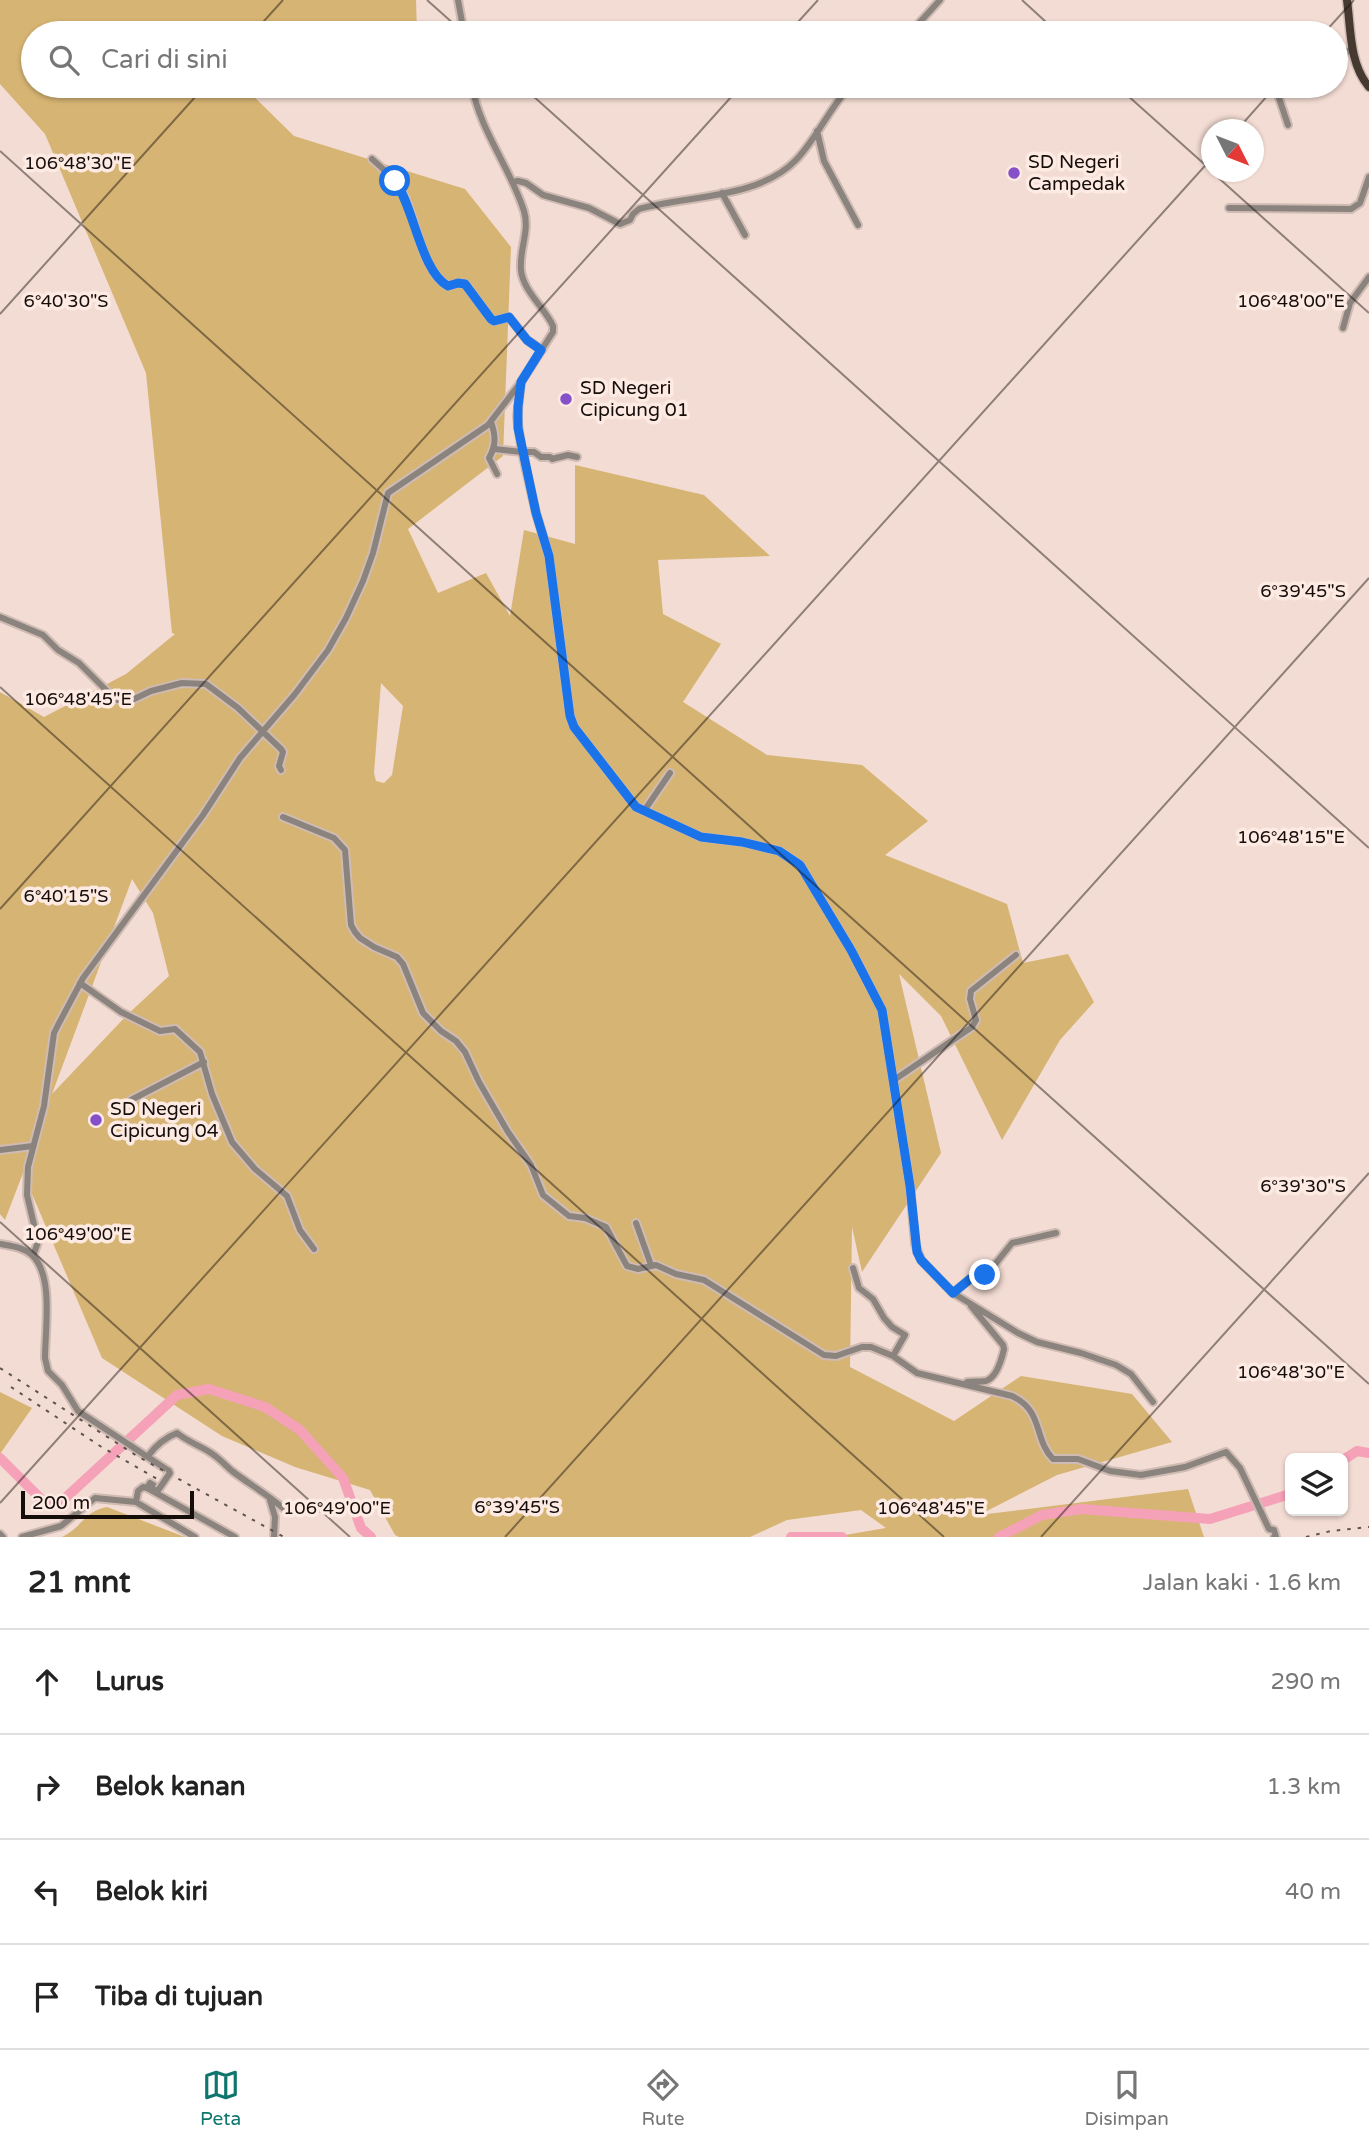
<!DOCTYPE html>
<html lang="id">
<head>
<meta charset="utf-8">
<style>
	:root { --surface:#fff; --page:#f6f6f6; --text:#222; --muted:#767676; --line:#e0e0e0; --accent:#0f766e }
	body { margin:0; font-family:"Varela Round",sans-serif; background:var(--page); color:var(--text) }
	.controls { position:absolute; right:21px; bottom:21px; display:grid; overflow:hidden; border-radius:10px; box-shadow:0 2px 5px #0004 }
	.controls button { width:63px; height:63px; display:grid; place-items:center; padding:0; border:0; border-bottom:2px solid var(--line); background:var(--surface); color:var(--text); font:35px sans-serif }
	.compass { position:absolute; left:1201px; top:119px; width:63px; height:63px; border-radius:50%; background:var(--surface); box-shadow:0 2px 5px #0004; rotate:132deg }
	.scale { position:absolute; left:21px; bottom:18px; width:173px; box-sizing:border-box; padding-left:7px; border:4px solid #150d0a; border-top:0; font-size:19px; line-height:24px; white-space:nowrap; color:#150d0a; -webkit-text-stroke:5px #fdeae3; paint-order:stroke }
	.stop { position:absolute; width:21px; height:21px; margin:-16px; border:5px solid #1a73e8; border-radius:50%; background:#fff }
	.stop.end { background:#1a73e8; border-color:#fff; box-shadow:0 2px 7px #0008 }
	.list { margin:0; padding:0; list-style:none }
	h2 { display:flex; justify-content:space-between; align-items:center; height:91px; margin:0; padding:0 28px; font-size:30px }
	h2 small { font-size:23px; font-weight:400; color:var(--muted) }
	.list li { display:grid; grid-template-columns:46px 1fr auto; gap:21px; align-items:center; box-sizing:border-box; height:105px; padding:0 28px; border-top:2px solid var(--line) }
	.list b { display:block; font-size:26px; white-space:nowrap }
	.list em { font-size:23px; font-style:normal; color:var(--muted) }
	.icon { flex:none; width:38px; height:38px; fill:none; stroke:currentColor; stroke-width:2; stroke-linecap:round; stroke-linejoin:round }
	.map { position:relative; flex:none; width:1369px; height:1537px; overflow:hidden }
	.search { position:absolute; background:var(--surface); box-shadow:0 2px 5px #0004; left:21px; right:21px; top:21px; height:77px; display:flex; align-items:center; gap:18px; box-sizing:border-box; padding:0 24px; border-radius:38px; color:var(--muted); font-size:26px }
	.sheet { height:511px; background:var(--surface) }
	nav { display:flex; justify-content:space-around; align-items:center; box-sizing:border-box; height:98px; border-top:2px solid var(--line); background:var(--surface); font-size:19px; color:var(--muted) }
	nav a { display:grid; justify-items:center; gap:4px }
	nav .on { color:var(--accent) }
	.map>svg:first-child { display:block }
</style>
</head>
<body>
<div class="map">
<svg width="1369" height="1537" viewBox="0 0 1369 1537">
	<rect width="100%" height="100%" fill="#f3dcd3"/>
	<path fill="#d6b473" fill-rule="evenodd" d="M0 0H416L417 33H33V86H243L294 136 465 189 511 247 503 456 408 529 438 593 486 573 510 616 524 530 575 544V465L704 495 770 556 658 560 663 614 721 644 683 702 767 755 862 765 928 821 885 855 1007 904 1023 963 1068 954 1094 1002 1060 1040 1002 1140 941 1016 899 974 941 1153 862 1272 852 1227 850 1367 954 1421 1021 1376 1132 1394 1172 1442 1057 1475 979 1515 1188 1489 1204 1537H833L886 1528 861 1510 787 1520 750 1537H399L395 1535 370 1490 295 1467 222 1436 102 1358 23 1173 5 1220 0 1214V692L44 717 126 674 175 634 172 633 146 373 45 134 0 84ZM381 683 403 706 392 775 384 783 376 781 374 773ZM132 879 153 913 169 976 128 1014 52 1094Z
		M0 1392 32 1408 0 1454Z
		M107 1507 185 1537H62C84 1526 83 1512 107 1507Z"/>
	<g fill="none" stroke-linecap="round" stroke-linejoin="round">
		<path stroke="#f5a1b8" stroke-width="10" d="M0 1458 44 1502H61L177 1395 209 1389 265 1407 300 1430 343 1478 361 1528 371 1537
			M1343 1460 1357 1451 1369 1453
			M791 1537H842
			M999 1537 1042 1515 1081 1509 1210 1519 1290 1494"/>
		<g stroke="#cfbbb3" stroke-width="10">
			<path id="minor" d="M458 0 464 33
				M910 33 940 0
				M1336 59 1353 48
				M472 86C480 131 510 167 524 211 530 231 519 250 521 270 523 291 545 308 553 326V332L521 382 517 417 522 452 536 513 549 556 570 716 574 727 636 807 701 837 742 842 779 851 800 865 851 950 882 1010 910 1186 915 1244 921 1260 953 1293 1018 1333 1037 1342 1081 1353 1116 1365 1131 1374 1153 1402
				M1288 125 1279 98 1281 91 1289 86
				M817 131 824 161 858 225
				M372 159C385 170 397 182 405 197 416 221 423 273 448 286L459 283 465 284 491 319 494 321 509 317 527 340 542 350
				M512 182 518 181 526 183 543 195 589 208 620 224 630 220 633 214 639 209C689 195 758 199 796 160 817 138 829 109 850 86
				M722 193 745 235
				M1229 208 1351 209 1360 203 1369 177
				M1343 328 1350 303 1369 277
				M491 422C496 436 496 446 489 458L497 474
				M495 449 522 452H534L541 457H550L552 459 568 455 577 457
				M0 617 43 635 58 650 79 663 110 694 118 700 134 699 151 691 182 683 206 684 238 708 281 749 283 752 279 766 281 770
				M644 811 670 773
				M283 817 334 838 345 850 351 925 355 932 360 938 374 947 397 957 403 964 423 1013 441 1031 456 1041 465 1052 479 1082 508 1132 531 1165 543 1195 569 1216 585 1218 606 1227 627 1266 638 1269 656 1265 676 1274 704 1280 824 1355 836 1356 862 1347H871L893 1356 917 1373 1012 1396C1044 1411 1033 1438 1053 1459H1078L1110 1471 1141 1475 1185 1467 1226 1452 1240 1468 1269 1529 1274 1530 1276 1537H1274
				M80 983 121 1012 160 1031 175 1029 200 1052 212 1094 232 1142 255 1169 287 1196 300 1230 314 1249
				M894 1080 972 1027 976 1020 970 999 971 991 1016 955
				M131 1100 204 1062
				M0 1150 33 1146
				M636 1223 651 1265
				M0 1244C11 1246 23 1247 32 1255 54 1276 45 1329 45 1358L48 1371 62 1385 78 1411 169 1471
				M33 1256 38 1242 27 1195 28 1167 44 1106 54 1033 58 1025 83 978 203 815 240 758 295 694 328 650 346 618 363 581 373 553 388 493 488 425 521 382
				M853 1268 859 1288 873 1299 884 1318 892 1327 905 1335 893 1356
				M953 1293 970 1279 988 1273 1012 1243 1056 1233
				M967 1382C972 1381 981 1382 986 1381 997 1377 1002 1358 1004 1349L1003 1345 971 1306
				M148 1456C156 1445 164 1438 177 1433 188 1442 199 1445 211 1453 219 1458 225 1465 232 1471 249 1484 267 1494 283 1508H327
				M147 1488 150 1483 159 1489
				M270 1500 275 1517 274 1537
				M136 1502 138 1491 143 1487 147 1488 235 1537
				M0 1534 3 1537
				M22 1537 61 1526 95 1498 136 1502 195 1537"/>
		</g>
		<g stroke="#cfbbb3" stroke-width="11">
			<path id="major" d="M1347 0C1351 30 1349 63 1369 87"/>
		</g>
		<use href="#minor" stroke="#8b847e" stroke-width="6"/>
		<use href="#major" stroke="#463a30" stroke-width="8"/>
		<path stroke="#60534e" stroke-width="2" stroke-dasharray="3.5 7" stroke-linecap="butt" d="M0 1368 137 1456 284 1537
			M11 1387 100 1446 166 1484
			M1306 1537 1331 1531 1369 1527"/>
		<g stroke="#cfbbb3" stroke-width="10" stroke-linecap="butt">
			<path id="minor-bridge" d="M159 1489 170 1473 169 1471"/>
		</g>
		<use href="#minor-bridge" stroke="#8b847e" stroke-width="6"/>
	</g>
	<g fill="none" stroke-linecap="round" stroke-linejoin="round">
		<path stroke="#1a73e8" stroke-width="9" d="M395 181C414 207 421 272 448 286L458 283 465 284 491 319 494 321 509 317 527 340 541 350 521 382 518 407V428L536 513 549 556 570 716 574 727 636 807 701 837 742 842 779 851 800 865 851 950 882 1010 910 1186 917 1252 921 1260 953 1293 970 1279 985 1275"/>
	</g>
	<path fill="none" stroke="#150d0a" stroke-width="2" stroke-opacity="0.45" d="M427 0 464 33M1022 0 1058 33M253 33 283 0M788 33 818 0M1324 33 1354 0M522 86 1369 848M1117 86 1212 171M1237 130 1276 86M0 151 1369 1384M1212 172 1369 313M0 314 205 86M0 687 944 1537M0 909 741 86M0 1222 350 1537M0 1503 1212 158M505 1537 1369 578M1041 1537 1369 1173"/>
	<g fill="#8550c8" stroke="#fdeae3" stroke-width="2.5">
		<circle cx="1014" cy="173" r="7"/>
		<circle cx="566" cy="399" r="7"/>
		<circle cx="96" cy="1120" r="7"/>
	</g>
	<g text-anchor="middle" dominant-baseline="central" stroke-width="7" stroke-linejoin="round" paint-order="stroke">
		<g font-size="19" fill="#150d0a" stroke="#fdeae3" text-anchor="start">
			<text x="1028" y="162">SD Negeri<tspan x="1028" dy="22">Campedak</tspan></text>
			<text x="580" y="388">SD Negeri<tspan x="580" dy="22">Cipicung 01</tspan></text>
			<text x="110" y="1109">SD Negeri<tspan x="110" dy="22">Cipicung 04</tspan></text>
		</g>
	</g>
	<g font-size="18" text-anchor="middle" fill="#150d0a" stroke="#fdeae3" stroke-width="7" stroke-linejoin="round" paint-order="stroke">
		<text x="78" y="169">106°48'30"E</text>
		<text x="66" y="307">6°40'30"S</text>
		<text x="1291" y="307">106°48'00"E</text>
		<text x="1303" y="597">6°39'45"S</text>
		<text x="78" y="705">106°48'45"E</text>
		<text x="1291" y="843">106°48'15"E</text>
		<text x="66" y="902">6°40'15"S</text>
		<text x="1303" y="1192">6°39'30"S</text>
		<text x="78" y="1240">106°49'00"E</text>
		<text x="1291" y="1378">106°48'30"E</text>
		<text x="517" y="1513">6°39'45"S</text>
		<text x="337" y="1514">106°49'00"E</text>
		<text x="931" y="1514">106°48'45"E</text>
	</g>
</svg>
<div class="controls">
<button><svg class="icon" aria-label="layers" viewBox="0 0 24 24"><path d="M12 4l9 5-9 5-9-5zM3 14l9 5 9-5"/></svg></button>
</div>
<svg class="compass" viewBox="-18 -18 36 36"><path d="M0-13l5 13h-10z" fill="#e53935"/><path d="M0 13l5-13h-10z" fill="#767676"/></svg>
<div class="scale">200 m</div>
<div class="stop" style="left:395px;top:181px"></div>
<div class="stop end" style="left:985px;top:1275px"></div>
<div class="search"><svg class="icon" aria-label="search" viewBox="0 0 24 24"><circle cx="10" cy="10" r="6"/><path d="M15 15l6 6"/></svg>Cari di sini</div>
</div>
<section class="sheet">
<h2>21 mnt<small>Jalan kaki · 1.6 km</small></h2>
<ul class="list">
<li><svg class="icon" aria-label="ahead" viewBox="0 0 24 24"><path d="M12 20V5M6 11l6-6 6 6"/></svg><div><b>Lurus</b></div><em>290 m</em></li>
<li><svg class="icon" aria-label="right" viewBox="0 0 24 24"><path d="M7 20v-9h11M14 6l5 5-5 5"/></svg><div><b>Belok kanan</b></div><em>1.3 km</em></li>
<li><svg class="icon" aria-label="left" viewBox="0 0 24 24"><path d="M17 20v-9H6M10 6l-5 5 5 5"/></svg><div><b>Belok kiri</b></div><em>40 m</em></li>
<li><svg class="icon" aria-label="arrive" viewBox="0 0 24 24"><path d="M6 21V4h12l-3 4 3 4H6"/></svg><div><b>Tiba di tujuan</b></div></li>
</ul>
</section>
<nav>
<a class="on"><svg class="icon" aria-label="map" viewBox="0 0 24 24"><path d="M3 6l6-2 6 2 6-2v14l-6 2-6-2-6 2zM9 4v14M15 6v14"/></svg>Peta</a>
<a><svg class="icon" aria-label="directions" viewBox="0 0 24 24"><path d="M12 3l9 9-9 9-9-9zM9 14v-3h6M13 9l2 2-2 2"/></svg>Rute</a>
<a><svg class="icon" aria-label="saved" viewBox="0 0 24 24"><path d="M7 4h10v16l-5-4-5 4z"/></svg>Disimpan</a>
</nav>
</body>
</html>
